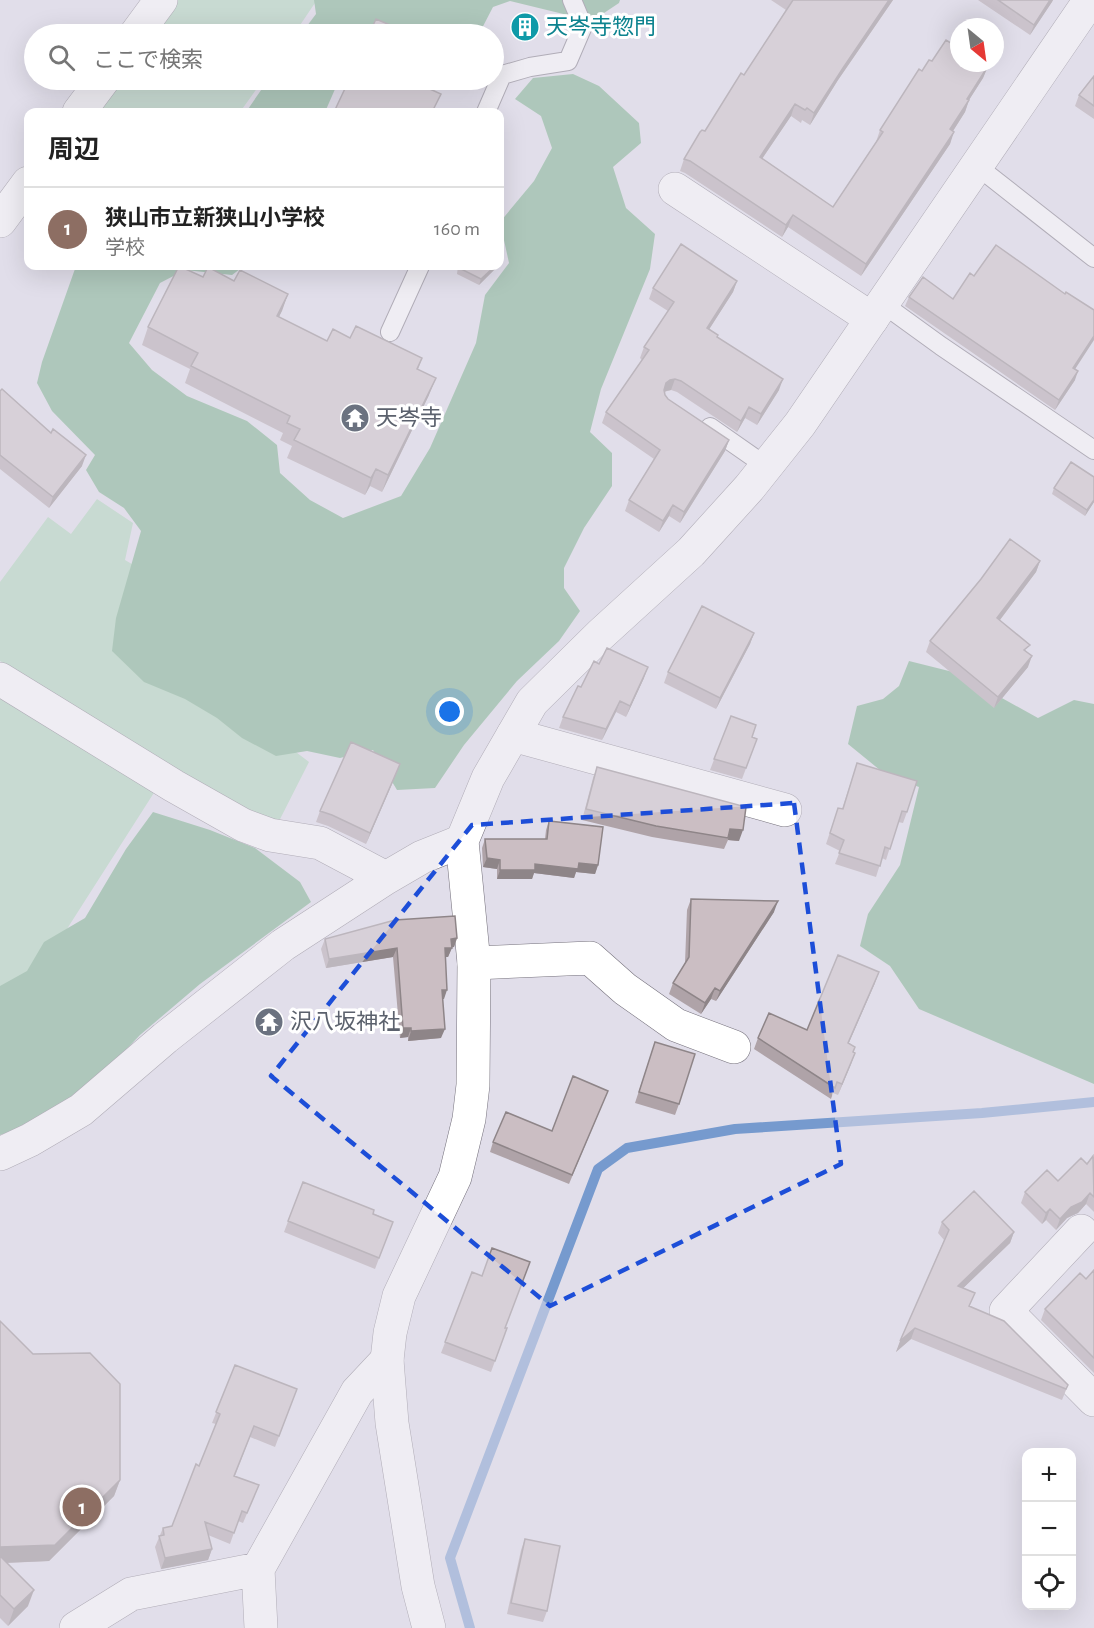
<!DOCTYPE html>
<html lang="ja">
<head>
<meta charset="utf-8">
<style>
	:root { --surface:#fff; --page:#f2f2f2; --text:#222; --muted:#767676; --line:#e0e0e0; --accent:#2c7ce8 }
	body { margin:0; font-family:"Alegreya Sans","Noto Sans JP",sans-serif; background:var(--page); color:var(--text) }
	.controls { position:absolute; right:18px; bottom:18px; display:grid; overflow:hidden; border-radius:12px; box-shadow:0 6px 24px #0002 }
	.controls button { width:54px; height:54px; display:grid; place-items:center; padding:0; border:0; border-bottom:2px solid var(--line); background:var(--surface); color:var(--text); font:30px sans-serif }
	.compass { position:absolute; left:950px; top:18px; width:54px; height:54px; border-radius:50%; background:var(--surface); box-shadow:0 6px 24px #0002; rotate:151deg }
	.you { position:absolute; left:450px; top:712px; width:21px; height:21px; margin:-15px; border:4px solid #fff; border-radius:50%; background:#1a73e8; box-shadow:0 0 0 9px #1a73e833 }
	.badge { display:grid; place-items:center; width:39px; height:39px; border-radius:50%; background:var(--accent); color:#fff; font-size:20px; font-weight:700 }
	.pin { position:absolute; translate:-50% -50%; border:3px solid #fff; box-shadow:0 2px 6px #0006 }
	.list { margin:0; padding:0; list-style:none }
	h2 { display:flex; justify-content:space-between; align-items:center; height:78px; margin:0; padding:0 24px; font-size:26px }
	h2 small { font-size:20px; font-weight:400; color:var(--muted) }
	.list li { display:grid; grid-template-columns:39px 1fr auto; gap:18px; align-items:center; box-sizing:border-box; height:84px; padding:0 24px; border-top:2px solid var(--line) }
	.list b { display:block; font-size:22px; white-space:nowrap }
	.list p { margin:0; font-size:20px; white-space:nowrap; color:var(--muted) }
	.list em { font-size:20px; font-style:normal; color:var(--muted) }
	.icon { flex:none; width:33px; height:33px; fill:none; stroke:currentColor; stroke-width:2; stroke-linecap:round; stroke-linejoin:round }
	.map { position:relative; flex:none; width:1094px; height:1628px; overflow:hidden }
	.search { position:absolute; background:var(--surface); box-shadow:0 6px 24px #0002; left:24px; top:24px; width:480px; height:66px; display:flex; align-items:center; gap:15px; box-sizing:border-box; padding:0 21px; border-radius:33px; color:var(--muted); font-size:22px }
	.panel { position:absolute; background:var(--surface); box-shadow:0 6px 24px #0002; left:24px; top:108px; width:480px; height:162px; border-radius:12px }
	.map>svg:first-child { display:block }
</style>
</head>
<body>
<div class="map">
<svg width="1094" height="1628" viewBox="0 0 1094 1628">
	<rect width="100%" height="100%" fill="#e1deea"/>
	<path fill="#a8d5b5" d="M170 0H317L294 34H145Z
		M112 80H263L240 112H88Z
		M97 499 133 523 125 560 169 586 220 694 309 762 276 827 185 777 0 661V582L48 517 71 534Z
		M0 691 157 788 12 1015 0 1007Z"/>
	<path fill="#70ac83" d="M314 0H620L619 3 592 21 510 1 493 7 479 34H301L316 14Z
		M573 74 599 86 639 123 641 143 613 167 626 208 655 234 650 269 601 389 590 432 612 453V486L584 528 564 568V588L580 611 559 641 517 681 464 745 435 788 397 790 373 750 340 758 307 751 276 756 242 738 217 718 185 699 144 682 112 651 116 618 141 531 124 508 99 492 86 470 95 455 52 411 37 383 42 362 76 266H244L232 275 185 270 160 283 129 343 152 370 187 396 247 421 277 445 280 473 310 500 343 518 401 496 430 448 476 343 485 295 509 263 500 222 534 181 552 148 541 116 515 99 533 78Z
		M268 80H339L325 112H246Z
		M909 661 957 673 1038 718 1074 700 1094 704V1084L919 1009 890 966 860 946 868 914 900 865 919 787 886 775 848 744 857 706 883 699 899 686Z
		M153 812 210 830 255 848 300 882 311 902 200 984 140 1035 96 1081 22 1128 0 1135V986L27 971 44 942 85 918 126 849Z"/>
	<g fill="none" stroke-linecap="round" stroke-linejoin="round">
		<path stroke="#769ace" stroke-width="10" d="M470 1628 450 1558 598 1169 627 1148 735 1129 982 1113 1094 1102"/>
		<g stroke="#75717c" stroke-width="20">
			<path id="service" d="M486 112 502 75 530 67 568 61 583 26 572 0
				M977 166 1094 258
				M883 304 941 346 1094 450
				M390 332 420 266
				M710 427 766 466"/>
		</g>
		<g stroke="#75717c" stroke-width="34">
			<path id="minor" d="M136 34 161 0
				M79 112 103 80
				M675 189 872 319
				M0 221 28 183
				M0 679 174 786 243 825 270 835 320 843 386 878
				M513 735 785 810
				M474 963 590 958 625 989 676 1025 734 1047
				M0 1154 30 1140 81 1110 165 1038 283 945 386 878 422 857 462 841
				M1081 1231 1006 1311 1094 1400
				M76 1628 131 1594 258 1569
				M261 1628 258 1569 357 1392 387 1360"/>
		</g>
		<g stroke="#75717c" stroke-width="34">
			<path id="tertiary" d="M429 1628 418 1586 392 1423 387 1360 390 1333 399 1296 455 1177 469 1119 473 1085 474 963 462 841 488 778 532 702 600 635 691 552 749 488 800 424 1090 0"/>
		</g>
		<use href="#service" stroke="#fff" stroke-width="18"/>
		<use href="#minor" stroke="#fff" stroke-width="33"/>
		<use href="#tertiary" stroke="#fff" stroke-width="33"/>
	</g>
	<path fill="#afa3a8" d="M771 0H893L838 80 810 125 802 120 801 123 791 116 762 159 833 207 876 142 880 130 922 71 932 61 988 66 983 78 969 100 965 112 953 131 950 144 861 276 788 227 782 237 685 173 680 171 684 159 705 131 744 75 786 10Z
		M978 0H1053L1030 35Z
		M1094 76V119L1075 106 1079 95Z
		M458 266H496L495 269 479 285 457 274Z
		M203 277 234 281 288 294 279 317 327 341 350 338 422 358 418 370 429 395 382 492 370 486 365 495 287 458 292 446 280 440 283 433 185 383 190 369 142 345 148 327Z
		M737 281 733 292 709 329 718 335 717 338 779 390 757 425 745 418 737 432 677 392 671 390 664 392 665 395 668 399 729 440 725 451 680 523 669 516 659 532 625 511 629 500 654 459 602 423 606 412 642 360 640 358 644 347 668 311 649 299 653 288Z
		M909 297 953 299 1075 369V380L1055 410 905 306Z
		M0 391 82 466 49 508 0 469Z
		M1054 488 1094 502 1085 516 1052 494Z
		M1040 561 1036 572 1000 620 1027 652 1028 667 994 708 926 652 930 641Z
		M754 633 750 644 716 709 664 683 668 672Z
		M599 664 644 678 626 717 616 712 602 740 559 728 563 717 581 687Z
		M731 716 752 737 757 739 742 779 710 770Z
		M857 763 907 812 903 823 898 822 886 860 882 858 876 877 835 864 840 851 826 844 838 808 842 809Z
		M400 764 366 844 328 826 316 822 320 811Z
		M597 767 739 841 728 840 724 849 652 837 582 820 593 778Z
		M549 821 598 865 595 874 576 872 574 878 534 873 532 879H497V869L483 867 482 848 485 839H545L546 830Z
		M691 899 774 912 716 1001 711 999 701 1014 669 994 673 983 685 963 687 910Z
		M457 938 454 947H452L448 957H445L444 999H443L441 1038 408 1041V1037L400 1038 393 957 326 968 321 949 325 939Z
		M875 983 848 1044 855 1047 853 1053H855L851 1064 838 1095 833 1093 831 1099 754 1049 758 1038 807 1030Z
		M655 1042 679 1104 675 1115 635 1103Z
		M608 1091 569 1184 490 1152 493 1142 552 1131Z
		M1094 1156V1212L1086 1204 1078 1213 1067 1218 1056 1230 1046 1220 1042 1224 1021 1203 1025 1192 1058 1181 1087 1164Z
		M303 1182 393 1222 375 1269 284 1232Z
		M942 1222 1014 1232 1010 1243 963 1288 970 1307 1068 1385 1062 1400 911 1339 896 1352 944 1240 938 1233Z
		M1094 1270V1373L1041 1320 1045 1309 1086 1279Z
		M472 1272 505 1328H507L491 1372 441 1353Z
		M0 1321 120 1480 114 1496 49 1561 7 1563 28 1606 8 1626 0 1618Z
		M235 1365 297 1389 275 1447 250 1437 235 1476 259 1485 243 1523 238 1521 230 1544 208 1535 212 1549 208 1560 161 1569 155 1547 163 1528 172 1526 199 1466 216 1424 212 1423Z
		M525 1539 547 1611 543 1622 507 1614 521 1550Z"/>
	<path fill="#8e8588" d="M889 0H893L838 80 810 125 814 113 843 68Z
		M1050 0H1053L1052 2 1030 35 1034 25Z
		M988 66 983 78 969 100 965 112 946 142 950 129 967 99Z
		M434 80H436L421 112Z
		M795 104 791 116 755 169 760 157Z
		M954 132 950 144 861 276 866 264Z
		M793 215 788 227 782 237 786 225Z
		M495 266H496L495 269 479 285 481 279Z
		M737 281 733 292 703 339 707 328Z
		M288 294 282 311 270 334 277 316Z
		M1094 336V340L1070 377 1073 368Z
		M1078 371 1075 380 1055 410 1059 400Z
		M436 378 429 395 382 492 388 475Z
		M675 379 671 390 666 391 662 394 666 383 670 380Z
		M783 379 779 390 757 425 761 414Z
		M749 407 745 418 737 432 741 421Z
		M729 440 725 451 680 523 684 512Z
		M86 455 82 466 49 508 53 497Z
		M376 469 370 486 365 495 371 478Z
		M1094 500V502L1085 516 1087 510Z
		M673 505 669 516 659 532 663 521Z
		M1040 561 1036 572 993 629 997 618Z
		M754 633 750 644 716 709 720 698Z
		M1032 656 1028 667 994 708 998 697Z
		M648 667 644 678 626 717 630 706Z
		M620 701 616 712 602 740 606 729Z
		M400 764 396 775 366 844 370 833Z
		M730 829 743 830 739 841 728 840Z
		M487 858 500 860 497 869 483 867Z
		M579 863 598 865 595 874 576 872 574 878 534 873 532 879H497L500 870 535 864Z
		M778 901 774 912 716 1001 720 991Z
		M457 938 454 947 448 948H452L448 957H441L445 948 451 939Z
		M397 948 393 957 326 968 329 959Z
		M879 972 875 983 844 1054 848 1043Z
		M715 988 711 999 701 1014 705 1003Z
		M442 990H447L444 999H439Z
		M403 1028H411L408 1037 400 1038Z
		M445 1029 441 1038 408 1041 411 1031Z
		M855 1053 851 1064 838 1095 842 1084Z
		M1090 1193 1086 1204 1078 1213 1067 1218 1056 1230 1060 1219 1071 1207Z
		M1050 1209 1046 1220 1042 1224 1046 1213Z
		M1014 1232 1010 1243 954 1297 958 1286Z
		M915 1328 911 1339 896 1352 900 1341Z
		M120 1480 114 1496 49 1561 0 1563V1547Z
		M212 1549 208 1560 161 1569 165 1558Z
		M34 1590 28 1606 8 1626 14 1609Z"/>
	<path fill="#cbbec3" stroke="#8e8588" stroke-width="1.5" d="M793 0H889L843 68 814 113 807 108 805 110 795 104 760 157 833 207 883 132 880 130 919 69 922 71 929 60 932 61 946 40 959 48V63H983L988 66 967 99 969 100 950 129 954 132 866 264 793 215 786 225 690 161 684 159 700 132 702 130 705 131 741 73 744 75Z
		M998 0H1050L1034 25Z
		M376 19 411 34H369Z
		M1094 76V106L1079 95Z
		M349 80H434L430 89 441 94 432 112H334Z
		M681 244 737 281 707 328 718 335 717 337 783 379 761 414 749 407 741 421 681 381 675 379 670 380 666 383 664 390 665 395 668 399 729 440 684 512 673 505 663 521 629 500 660 450 606 412 649 350 644 347 674 302 653 288Z
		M996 245 1065 294 1066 292 1094 310V336L1073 368 1078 371 1059 400 909 297 923 277 953 299 970 273 974 276Z
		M179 266 203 277 208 267 234 281 240 270 288 294 277 316 327 341 333 329 350 338 356 326 422 358 417 369 436 378 388 475 376 469 371 478 294 440 300 429 287 423 290 416 191 366 198 353 148 327Z
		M460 266H495L481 279 459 268Z
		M2 389 51 433 53 429 86 455 53 497 0 455V391Z
		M1071 462 1094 477V500L1087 510 1054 488Z
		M1010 539 1040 561 997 618 1030 645 1024 650 1032 656 998 697 930 641 981 579Z
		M702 606 754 633 720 698 668 672Z
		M607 648 648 667 630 706 620 701 606 729 563 717 578 686 581 687 594 661 599 664Z
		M731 716 756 725 752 737 757 739 746 768 714 759Z
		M351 742 400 764 370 833 332 815 320 811Z
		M857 763 917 781 907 812 902 811 890 849 885 847 880 866 839 853 844 840 830 833 838 808 843 809Z
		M597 767 746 807 743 830 730 829 728 838 656 826 586 809Z
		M549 821 603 827 598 865 579 863 578 869 535 864V870H500V860L487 858 485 839H547Z
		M691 899 778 901 720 991 715 988 705 1003 673 983 689 957Z
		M455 916 457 938 451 939 452 948H445L447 990H442L445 1029 411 1031V1028H403L397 948 329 959 325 939 395 920Z
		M838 955 879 972 848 1043 855 1047 853 1052 855 1053 842 1084 837 1082 835 1088 758 1038 769 1013 807 1030Z
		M655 1042 695 1054 679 1104 639 1092Z
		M573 1076 608 1091 572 1175 493 1142 506 1112 552 1131Z
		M1093 1156 1094 1197 1090 1193 1082 1202 1071 1207 1060 1219 1050 1209 1046 1213 1025 1192 1047 1170 1058 1181 1081 1158 1087 1164Z
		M303 1182 374 1210 373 1214 393 1222 379 1258 288 1221Z
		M974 1191 1014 1232 958 1286 975 1293 969 1306 1004 1321 1068 1385 1066 1389 915 1328 900 1341 949 1230 942 1222Z
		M492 1248 530 1262 505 1328H507L495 1361 445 1342 472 1272 482 1276Z
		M1094 1270V1358L1045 1309 1080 1273 1086 1279Z
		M0 1321 33 1354 90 1353 120 1384V1480L55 1545 0 1547Z
		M235 1365 297 1389 279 1436 254 1426 234 1476 259 1485 247 1513 242 1511 234 1533 205 1522 212 1549 165 1558 159 1536 164 1535 163 1528 172 1526 196 1464 199 1466 220 1414 216 1412Z
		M525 1539 560 1546 547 1611 511 1603Z
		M0 1556 34 1590 14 1609 0 1595Z"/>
	<path d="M0 0H1094V1628H0ZM794 803 841 1164 550 1306 271 1076 472 825Z" fill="#e1deea" fill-opacity=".55" fill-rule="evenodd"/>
	<path fill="none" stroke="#1d4ed8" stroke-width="4.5" stroke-dasharray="12 8" stroke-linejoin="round" d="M794 803 841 1164 550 1306 271 1076 472 825Z"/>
	<defs>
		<g id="building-disc" transform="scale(1.5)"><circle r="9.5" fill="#0f9aa8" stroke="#fff"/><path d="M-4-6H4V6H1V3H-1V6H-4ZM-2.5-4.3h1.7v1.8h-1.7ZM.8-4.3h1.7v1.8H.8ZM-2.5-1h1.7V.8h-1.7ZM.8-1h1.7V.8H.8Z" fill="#fff"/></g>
		<g id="temple-disc" transform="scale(1.5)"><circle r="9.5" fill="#6b7280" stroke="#fff"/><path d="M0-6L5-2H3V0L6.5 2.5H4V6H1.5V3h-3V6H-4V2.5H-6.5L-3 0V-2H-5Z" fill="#fff"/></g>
	</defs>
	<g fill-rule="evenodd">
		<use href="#building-disc" x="525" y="27"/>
		<use href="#temple-disc" x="355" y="418"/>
		<use href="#temple-disc" x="269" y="1022"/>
	</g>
	<g text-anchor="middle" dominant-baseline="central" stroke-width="6" stroke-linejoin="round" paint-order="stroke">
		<g font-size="22" fill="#0d838f" stroke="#fff" text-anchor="start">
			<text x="546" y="27">天岑寺惣門</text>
		</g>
		<g font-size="22" fill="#5b616d" stroke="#fff" text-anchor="start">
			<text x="376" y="418">天岑寺</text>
			<text x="290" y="1022">沢八坂神社</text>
		</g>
	</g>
</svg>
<div class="controls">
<button>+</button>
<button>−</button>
<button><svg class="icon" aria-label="locate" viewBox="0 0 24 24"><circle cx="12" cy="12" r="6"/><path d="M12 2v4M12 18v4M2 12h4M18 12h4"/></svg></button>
</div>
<svg class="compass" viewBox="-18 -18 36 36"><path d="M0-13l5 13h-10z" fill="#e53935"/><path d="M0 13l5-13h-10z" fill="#767676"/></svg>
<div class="you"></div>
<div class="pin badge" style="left:82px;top:1507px;background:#8d6e63">1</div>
<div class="search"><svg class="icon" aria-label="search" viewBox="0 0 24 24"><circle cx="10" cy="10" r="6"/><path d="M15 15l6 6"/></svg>ここで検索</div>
<section class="panel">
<h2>周辺<small></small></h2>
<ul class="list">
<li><span class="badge" style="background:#8d6e63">1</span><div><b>狭山市立新狭山小学校</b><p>学校</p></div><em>160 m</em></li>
</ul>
</section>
</div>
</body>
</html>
